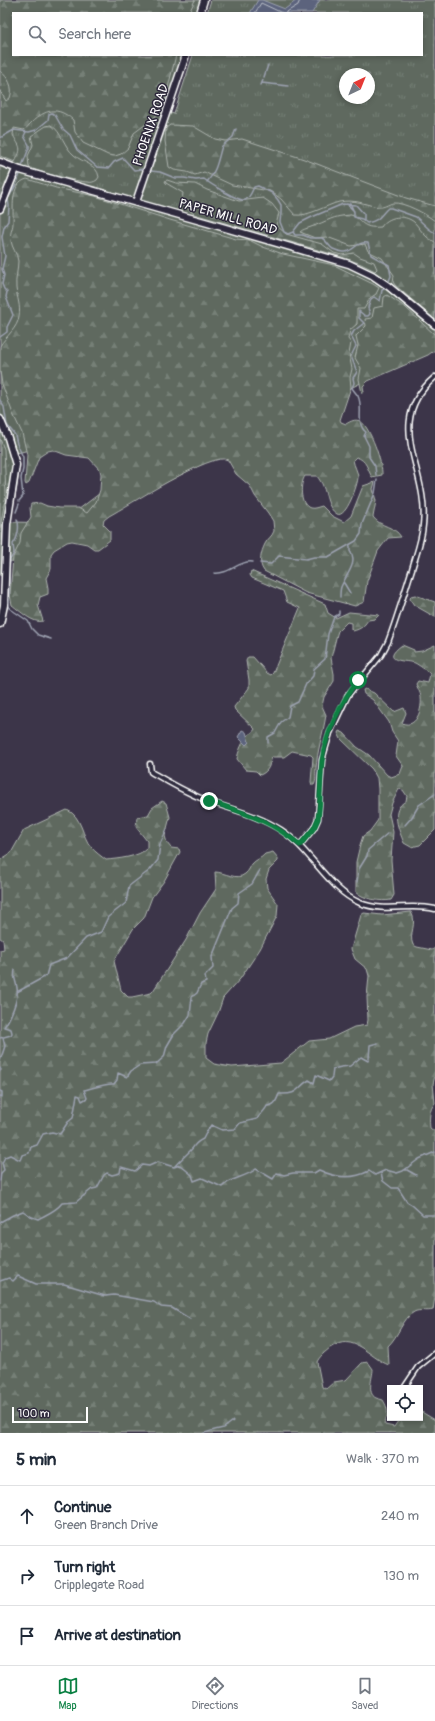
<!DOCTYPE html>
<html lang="en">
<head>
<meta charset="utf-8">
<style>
	:root { --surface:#fff; --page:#f2f2f3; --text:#1f2937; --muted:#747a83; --line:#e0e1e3; --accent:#0b8043 }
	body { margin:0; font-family:Pangolin,sans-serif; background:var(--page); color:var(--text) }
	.controls { position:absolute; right:12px; bottom:12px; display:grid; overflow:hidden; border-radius:0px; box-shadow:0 2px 6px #0003 }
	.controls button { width:36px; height:36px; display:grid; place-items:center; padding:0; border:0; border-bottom:1px solid var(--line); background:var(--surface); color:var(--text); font:20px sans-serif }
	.compass { position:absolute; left:339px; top:68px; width:36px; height:36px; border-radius:50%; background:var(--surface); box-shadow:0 2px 6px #0003; rotate:43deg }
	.scale { position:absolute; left:12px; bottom:10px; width:76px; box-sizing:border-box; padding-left:4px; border:2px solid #fff; border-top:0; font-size:11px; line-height:14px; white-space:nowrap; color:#fff; -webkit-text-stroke:3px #2f2a3d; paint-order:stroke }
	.stop { position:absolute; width:12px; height:12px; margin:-9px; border:3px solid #0b8043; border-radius:50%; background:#fff }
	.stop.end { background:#0b8043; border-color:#fff; box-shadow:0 1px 4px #0008 }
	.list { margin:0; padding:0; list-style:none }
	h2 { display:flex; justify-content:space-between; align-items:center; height:52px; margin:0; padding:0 16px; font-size:17px }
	h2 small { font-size:13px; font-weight:400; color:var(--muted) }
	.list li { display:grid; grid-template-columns:26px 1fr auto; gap:12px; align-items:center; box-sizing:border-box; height:60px; padding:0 16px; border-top:1px solid var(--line) }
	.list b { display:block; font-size:15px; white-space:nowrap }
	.list p { margin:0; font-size:13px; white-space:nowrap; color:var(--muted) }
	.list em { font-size:13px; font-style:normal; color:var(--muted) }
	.icon { flex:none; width:22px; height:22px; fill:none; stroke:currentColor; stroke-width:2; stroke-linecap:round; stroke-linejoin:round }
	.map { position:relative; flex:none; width:435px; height:1433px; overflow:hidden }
	.search { position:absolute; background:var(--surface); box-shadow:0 2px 6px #0003; left:12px; right:12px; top:12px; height:44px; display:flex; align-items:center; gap:10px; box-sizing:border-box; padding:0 14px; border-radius:0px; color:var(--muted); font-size:15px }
	.sheet { height:232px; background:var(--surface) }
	nav { display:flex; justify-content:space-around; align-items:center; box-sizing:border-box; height:56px; border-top:1px solid var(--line); background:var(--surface); font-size:11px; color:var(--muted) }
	nav a { display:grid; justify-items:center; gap:2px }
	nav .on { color:var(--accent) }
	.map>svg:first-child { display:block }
</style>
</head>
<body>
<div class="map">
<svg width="435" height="1433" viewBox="0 0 435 1433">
	<defs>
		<pattern id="grass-tufts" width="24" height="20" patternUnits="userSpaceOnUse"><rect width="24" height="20" fill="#5e695f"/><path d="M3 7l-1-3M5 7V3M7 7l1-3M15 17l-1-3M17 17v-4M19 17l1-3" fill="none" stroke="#768077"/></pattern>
		<pattern id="forest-firs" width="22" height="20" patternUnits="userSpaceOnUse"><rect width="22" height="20" fill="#5e695f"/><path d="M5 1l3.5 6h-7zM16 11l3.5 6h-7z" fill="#768077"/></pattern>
	</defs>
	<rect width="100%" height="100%" fill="#3c3549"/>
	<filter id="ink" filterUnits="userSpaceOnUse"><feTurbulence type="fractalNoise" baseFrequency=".025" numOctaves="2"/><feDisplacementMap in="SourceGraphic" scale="8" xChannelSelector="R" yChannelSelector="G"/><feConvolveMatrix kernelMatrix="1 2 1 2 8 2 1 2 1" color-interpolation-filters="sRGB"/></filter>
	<g filter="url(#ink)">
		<path fill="url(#grass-tufts)" stroke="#aeb4af" fill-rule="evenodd" d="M0 0H200L196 13H13V55H182L164 111 174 114 193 55H422V13H207L211 0H435V345L8 563 3 574 0 576ZM345 74H369V98H345ZM102 432 134 467 61 523 10 522C14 498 22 476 17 453Z"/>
		<path fill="url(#forest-firs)" stroke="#aeb4af" d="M0 0H195L189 13H13V55H176L164 104 154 118 134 133 128 148 121 154 115 156 108 155 83 143 75 132 73 120C58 106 45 109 31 123 28 126 27 128 24 130L14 128 13 135C20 148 23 147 15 162L0 156V91L6 101 10 98C14 87 8 77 0 71Z
			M51 125C62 132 64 147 74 155 83 163 97 164 99 177L97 180C94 182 91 183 88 182 78 182 37 172 29 167L28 156 33 145 31 136 46 126Z
			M170 125 193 126 215 139 225 141 242 139 304 159 406 198 435 206V221C426 214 404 202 393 203 388 204 384 208 378 207 363 204 356 199 339 202 327 205 307 217 295 215L281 199 270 191 232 185 204 172 195 175 187 172 174 170 169 167 165 141 166 128Z
			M27 179 56 188 95 196 170 220 236 239 249 240 263 247 283 254 334 265 373 284 379 288 376 294 370 298 364 309H357V324L350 330 348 339 351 343 349 354 352 369 350 377 351 387 340 420 341 422 346 424C351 421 355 419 360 421 370 426 383 464 382 475L372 477C367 469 367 460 356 457L353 460C354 466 358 472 358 477 358 484 346 519 337 514 327 508 327 495 323 486 322 483 319 479 317 476H305C300 483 299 504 310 508 314 509 318 507 322 506L332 516 344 522 351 516 363 486 375 482 373 489 376 501 373 517C380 527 395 526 401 537L388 538 378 551 367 581 364 602 355 606 306 593 264 571C258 563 261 552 265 544 267 539 272 537 274 531L273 521 268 513 255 496 250 486 236 474 228 460C214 450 126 507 109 516L104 520 103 524 110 531V540L98 549H94L87 544 72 541 67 542 54 550 51 554V569L46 578 48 588V594L40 597 38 605 43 621C33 624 20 611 12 605L10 595 13 557 20 543 21 533 31 517 30 508 31 504 40 503 47 506 59 508H78L87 513 96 502 100 490 101 474 100 470 89 458 66 455 53 450 48 451 39 457 29 483 26 485 25 483 27 455 22 433 13 414 2 384 0 371V346C6 336 18 328 19 316 21 306 17 298 16 288 15 279 18 270 18 261 17 253 12 248 11 241 9 233 13 229 13 223 14 210 9 184 27 179Z
			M167 180 176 183 195 184 207 190 239 201 263 198 272 204 279 213 276 225 286 234 322 244 334 253 342 255 354 253 360 257 374 262 377 269 375 271 361 264 339 256 194 214 188 209 182 202 183 193 166 183 165 181Z
			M351 215C364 220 360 229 381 227 388 216 404 214 414 222 419 227 422 233 427 237 429 239 432 240 435 242V320L395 285 393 282 394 275 382 258 368 251 365 244 351 246 327 237 315 238 300 232C303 229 306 229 311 227 328 221 332 216 351 215Z
			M387 295 405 307 435 335V350L428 355 368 381 363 386 364 392 362 393 359 379 361 368 355 358 358 345 356 336 366 326 365 319 372 318 374 308 383 306 384 297Z
			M0 439 4 449 6 494 0 528Z
			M251 571 325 604 328 613 336 618 349 612 379 615 375 619 368 620C364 626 361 629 353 631L351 629V623L347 622 338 631 337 634 331 658 334 674V681L324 697 322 706 326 715C323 734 317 751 316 769 315 775 317 780 314 785H312L311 782 313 757 311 755 292 751 284 757H272C269 766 269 771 260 775L256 771 246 770 237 759C238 752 243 741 247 736 250 733 253 733 255 729L235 710 234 707 249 688V680L246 661 248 657H253L267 673 271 675 273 673 300 608 287 602 283 591 252 578 250 575Z
			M415 595 435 602V617L414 605 410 599 411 596Z
			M402 645 414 650V652L422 651 435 645V830L420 845 411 847 404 843C399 830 389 810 406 801L407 796 403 790 399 789 392 803 389 814 393 832 391 860 394 895 391 900C381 902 363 899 356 892V862L360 845 363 836 370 831 378 820V789L377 778 372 769 341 739 338 733 339 731 344 733 357 747 369 755 387 775 391 777 400 774 403 766 396 756 398 741 392 732 389 722 373 700 364 694 363 690 365 689 374 693 394 712 404 708 406 713 402 723C418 730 424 704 420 693 419 690 417 687 416 684L418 681 428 683 430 674C429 672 417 664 415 663 407 660 378 663 402 645Z
			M162 801 166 803 170 817 165 836 167 843 171 848 179 849 180 852 164 881 152 897 144 918 133 929 114 961 121 990 128 997H132L151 993 153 991 186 940 200 913 216 889 215 872C224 872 237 881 245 874 249 871 250 867 252 864 256 859 261 859 265 854L273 852 278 858V861L269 870 266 879 267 888 278 904 277 916 260 949 240 979 223 998 218 1013 208 1034 206 1043V1058L214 1064 232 1067 281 1063 309 1041 329 1039 354 1027 367 1025 368 1020 367 997 369 976 367 969 355 959 351 949 361 915 364 913 382 915 411 912C418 923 408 934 413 945L417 947 432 950 435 948V1076L433 1084 435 1103C429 1109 429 1120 430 1128L435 1132V1297L433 1310C427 1312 419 1309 414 1312 403 1318 398 1337 388 1346L389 1365C369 1358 354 1331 330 1348 325 1352 319 1357 317 1362L322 1387 326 1389 334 1382 346 1380 362 1363 368 1362 373 1369C373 1377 366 1393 376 1398 378 1399 381 1399 383 1400 388 1408 389 1414 384 1423L385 1425 394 1427 400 1418H420V1411L435 1420V1433H0V950L4 949 3 940 0 938V860L11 853 24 830 67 810C82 816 82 837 91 847 95 852 101 856 106 860 117 859 140 857 147 848V841L136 827 137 817 148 815 152 808Z"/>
		<path fill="#5b647d" stroke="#9da2b1" d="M258 0H262L285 9 297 0H320L312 13H250Z
			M242 730 246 732 249 742 246 745 238 737Z"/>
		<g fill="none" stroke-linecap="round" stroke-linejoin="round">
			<path stroke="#bdc1cb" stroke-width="1" d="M255 13 261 3 280 12 285 13 298 5 300 0"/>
			<path stroke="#9da2b1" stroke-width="1.5" d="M264 77 268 65
				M262 83 288 86
				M261 85 263 80
				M0 138 14 130 29 132 36 130 48 120 49 114 52 113 55 115 63 129 70 135 77 150 97 167 109 168 114 162 123 158 134 170 143 169
				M22 166 29 148V145L24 136 26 132
				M151 171 160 172 175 178H184L196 180 204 179C209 183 239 202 245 200 250 198 252 191 254 187L258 186 272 193 278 200 281 205V213L280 222 284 232 288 234 293 232 300 223 312 217 343 204 356 205 364 214V221
				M207 182C217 171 218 158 222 146L233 137 236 129
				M350 203 354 212V217L362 219 367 223C381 220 379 216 388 208H391L416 217 429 229 435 233
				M347 204 354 211
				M293 232 295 235H303L310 238H322C327 241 329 247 333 249 354 259 353 240 368 243L371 255 389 265 391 276 388 283
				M0 337 7 332V327L13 315 6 297 7 292 4 289 2 284 4 275 2 269 5 256 2 237 4 227 8 221 9 206 8 199 17 183 20 174
				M0 400 4 407 7 425 15 435 17 444 23 457V469L21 478 23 496 19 501
				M376 475 375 466 369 457V446L364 436 366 432C355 424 364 408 358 396 356 393 354 391 352 388L354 383 353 378 357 372 351 356 356 346 351 336 354 331 364 323 359 318V311L365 316H368L370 314 368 308 371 299 374 297 380 301 382 290 386 288
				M16 512 19 504
				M17 519C20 526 18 538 13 544L14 553 10 560 9 572V608L28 621 32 629 38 635 51 639
				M260 563 271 564 279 556 306 559 314 557H328L356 541 361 534 362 524 375 493 377 480
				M214 573C229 575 239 560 253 562
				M344 583 350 593
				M340 597C340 594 340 590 341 587 345 576 359 563 350 551V546
				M268 743V737L275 733 281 722 288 717 290 706 298 702 306 684 313 676 314 669 325 659 328 634 334 617 339 614V611
				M405 825 412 817 419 805 435 794
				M357 882 359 869 367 856 368 850 388 833
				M17 992 46 976 49 965 67 958 86 938 101 932 108 917 126 903 129 886 150 870 158 860 160 844 167 829
				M0 1038 11 1035 12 1033 11 1029 4 1027C10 1019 19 999 17 988 16 980 13 978 15 970
				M0 1061 5 1046 3 1038
				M0 1068 1 1070 0 1071
				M0 1091 2 1092V1097L0 1096
				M174 1167C179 1161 184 1157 190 1151 196 1145 193 1144 203 1139L207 1131 211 1125 222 1130 235 1129 240 1123 257 1119C260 1114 265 1111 267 1106 275 1106 276 1101 279 1094 299 1095 295 1089 309 1080L314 1083 316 1075 329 1081 332 1077 333 1069 341 1067 350 1066 361 1057 368 1061 369 1059 370 1045 378 1043
				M404 1170H407L416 1175
				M381 1173 383 1181 392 1188H398L407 1202 412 1205 423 1215H435
				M0 1181 1 1173 4 1170 2 1163 5 1157 10 1155 20 1160 22 1155 29 1153 31 1147 37 1145 43 1134 52 1132 60 1134 68 1122 73 1118 77 1095 80 1096 82 1101 87 1098 84 1090C93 1088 106 1083 114 1084L117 1080 118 1073 127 1077 131 1071 140 1065 156 1064 164 1057 167 1046 174 1034 185 1023 190 1015 192 997 197 993 201 984 206 982 205 976 213 968 212 957 232 908 238 903 239 893 252 884 260 870
				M0 1214V1215
				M0 1222 13 1215 23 1211 32 1217 38 1219C47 1214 56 1211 62 1203L76 1202 92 1189 97 1188 104 1175 107 1173 112 1175 120 1173 121 1167 135 1171 142 1165 149 1166 158 1162 174 1167 180 1165 192 1175 194 1181 202 1178 222 1187C231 1177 245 1178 256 1169L273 1179 277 1173 284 1175 293 1173H314L319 1170C336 1178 352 1180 369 1171L375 1175 386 1170 397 1173 403 1171 419 1159 435 1152
				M0 1281 9 1278 13 1281 18 1276 36 1284H64L105 1296 114 1295 154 1302 161 1307 172 1308 190 1319
				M204 1433C208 1432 221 1428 224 1428L233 1421"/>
			<g stroke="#fff" stroke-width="7">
				<path id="street" d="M150 764 151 772C170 783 188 794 208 801 233 810 258 815 281 830 311 850 329 890 360 903 385 913 410 903 435 909
					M300 845 314 828 318 819 322 760 330 733 348 695 381 655 388 642C397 618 404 594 412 569 416 555 422 540 423 525 430 469 381 424 435 377
					M404 1388 418 1367 435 1353"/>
			</g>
			<g stroke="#fff" stroke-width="9">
				<path id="secondary" d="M200 13 204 0
					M0 162 20 170 208 223 349 264 372 275 388 286 435 325
					M136 202 186 55
					M0 209 16 169
					M0 419 8 438 16 465 7 524 4 605 0 624"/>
			</g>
			<use href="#street" stroke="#2f2a3d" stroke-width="4"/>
			<use href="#secondary" stroke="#2f2a3d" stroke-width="6"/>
		</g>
	</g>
	<g fill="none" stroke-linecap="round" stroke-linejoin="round" filter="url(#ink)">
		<path stroke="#0b8043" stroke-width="5" d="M209 801C244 813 270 820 300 845L314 828 318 819C321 800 320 780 322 761 325 734 342 700 358 680"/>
	</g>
	<g text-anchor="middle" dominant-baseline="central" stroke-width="3" stroke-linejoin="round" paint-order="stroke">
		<g font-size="13" fill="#fff" stroke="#2f2a3d">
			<text transform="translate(151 125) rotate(-71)">PHOENIX ROAD</text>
			<text transform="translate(228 217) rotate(16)">PAPER MILL ROAD</text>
		</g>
	</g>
</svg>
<div class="controls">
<button><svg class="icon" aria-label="locate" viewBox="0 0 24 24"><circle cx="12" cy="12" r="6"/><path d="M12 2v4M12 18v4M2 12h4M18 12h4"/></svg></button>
</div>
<svg class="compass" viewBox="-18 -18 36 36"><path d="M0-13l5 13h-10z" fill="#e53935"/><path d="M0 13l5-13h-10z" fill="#747a83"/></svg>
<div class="scale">100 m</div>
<div class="stop" style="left:358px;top:680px"></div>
<div class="stop end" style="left:209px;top:801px"></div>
<div class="search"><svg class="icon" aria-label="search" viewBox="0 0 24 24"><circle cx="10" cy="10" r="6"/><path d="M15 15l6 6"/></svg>Search here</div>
</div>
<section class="sheet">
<h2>5 min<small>Walk · 370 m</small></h2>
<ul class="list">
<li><svg class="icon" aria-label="ahead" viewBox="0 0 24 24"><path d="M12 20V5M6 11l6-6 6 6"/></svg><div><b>Continue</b><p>Green Branch Drive</p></div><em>240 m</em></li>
<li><svg class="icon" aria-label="right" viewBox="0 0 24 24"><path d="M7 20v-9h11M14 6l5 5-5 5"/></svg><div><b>Turn right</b><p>Cripplegate Road</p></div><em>130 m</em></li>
<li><svg class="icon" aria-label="arrive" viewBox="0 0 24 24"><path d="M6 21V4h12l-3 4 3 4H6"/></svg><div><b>Arrive at destination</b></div></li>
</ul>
</section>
<nav>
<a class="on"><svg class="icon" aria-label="map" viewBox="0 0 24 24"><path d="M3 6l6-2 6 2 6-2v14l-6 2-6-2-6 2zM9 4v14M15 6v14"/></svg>Map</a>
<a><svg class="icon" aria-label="directions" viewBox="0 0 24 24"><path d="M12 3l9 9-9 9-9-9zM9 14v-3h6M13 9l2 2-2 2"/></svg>Directions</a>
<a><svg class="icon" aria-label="saved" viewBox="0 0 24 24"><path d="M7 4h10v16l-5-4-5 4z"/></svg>Saved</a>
</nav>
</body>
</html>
